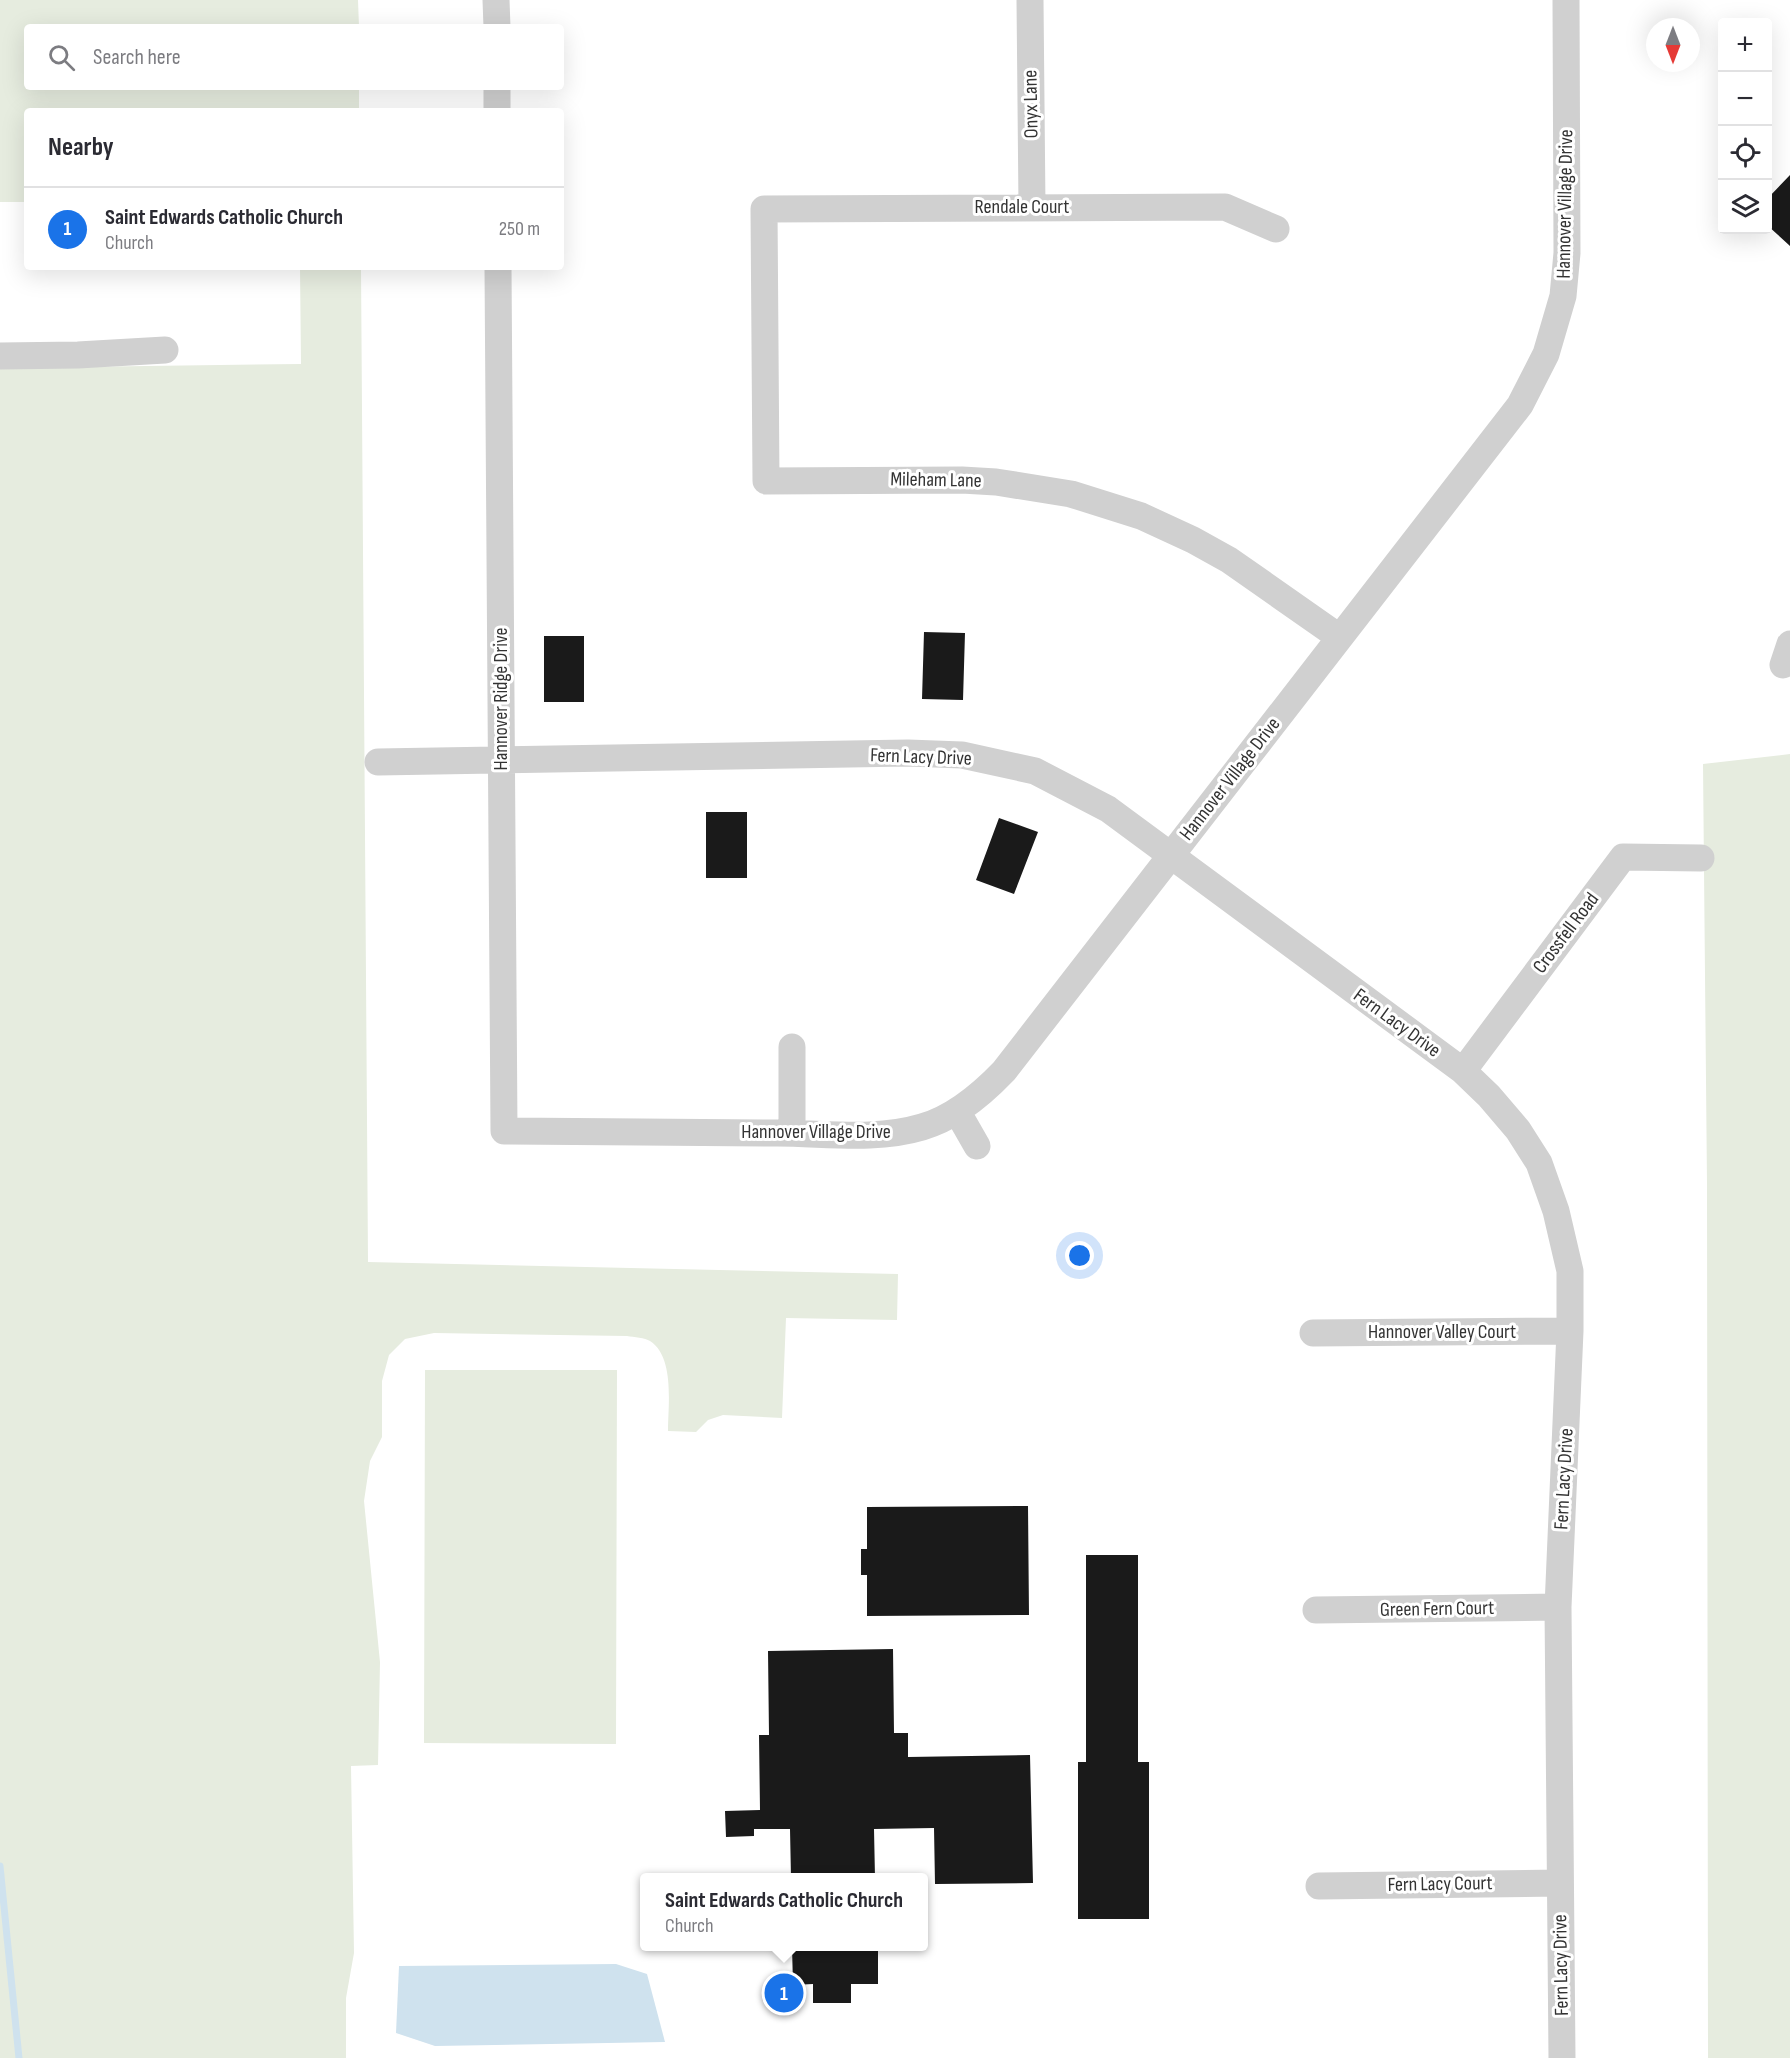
<!DOCTYPE html>
<html lang="en">
<head>
<meta charset="utf-8">
<style>
	:root { --surface:#fff; --page:#f7f7f7; --text:#2b2b33; --muted:#7c7c81; --line:#e1e1e2; --accent:#1a73e8 }
	body { margin:0; font-family:"Sofia Sans Condensed",sans-serif; background:var(--page); color:var(--text) }
	.controls { position:absolute; right:18px; top:18px; display:grid; overflow:hidden; border-radius:6px; box-shadow:0 6px 24px #0002 }
	.controls button { width:54px; height:54px; display:grid; place-items:center; padding:0; border:0; border-bottom:2px solid var(--line); background:var(--surface); color:var(--text); font:30px sans-serif }
	.compass { position:absolute; left:1646px; top:18px; width:54px; height:54px; border-radius:50%; background:var(--surface); box-shadow:0 6px 24px #0002; rotate:180deg }
	.you { position:absolute; left:1080px; top:1256px; width:21px; height:21px; margin:-15px; border:4px solid #fff; border-radius:50%; background:#1a73e8; box-shadow:0 0 0 9px #1a73e833 }
	.badge { display:grid; place-items:center; width:39px; height:39px; border-radius:50%; background:var(--accent); color:#fff; font-size:20px; font-weight:700 }
	.pin { position:absolute; translate:-50% -50%; border:3px solid #fff; box-shadow:0 2px 6px #0006 }
	.popup { position:absolute; left:640px; top:1873px; width:288px; height:78px; box-sizing:border-box; display:grid; place-content:center; border-radius:6px; background:var(--surface); filter:drop-shadow(0 2px 4px #0005); font-size:20px; white-space:nowrap; color:var(--muted) }
	.popup b { font-size:22px; color:var(--text) }
	.popup::after { content:''; position:absolute; left:50%; top:100%; margin-left:-12px; border:12px solid transparent; border-top-color:var(--surface) }
	.list { margin:0; padding:0; list-style:none }
	h2 { display:flex; justify-content:space-between; align-items:center; height:78px; margin:0; padding:0 24px; font-size:26px }
	h2 small { font-size:20px; font-weight:400; color:var(--muted) }
	.list li { display:grid; grid-template-columns:39px 1fr auto; gap:18px; align-items:center; box-sizing:border-box; height:84px; padding:0 24px; border-top:2px solid var(--line) }
	.list b { display:block; font-size:22px; white-space:nowrap }
	.list p { margin:0; font-size:20px; white-space:nowrap; color:var(--muted) }
	.list em { font-size:20px; font-style:normal; color:var(--muted) }
	.icon { flex:none; width:33px; height:33px; fill:none; stroke:currentColor; stroke-width:2; stroke-linecap:round; stroke-linejoin:round }
	.map { position:relative; flex:none; width:1790px; height:2058px; overflow:hidden }
	.search { position:absolute; background:var(--surface); box-shadow:0 6px 24px #0002; left:24px; top:24px; width:540px; height:66px; display:flex; align-items:center; gap:15px; box-sizing:border-box; padding:0 21px; border-radius:6px; color:var(--muted); font-size:22px }
	.panel { position:absolute; background:var(--surface); box-shadow:0 6px 24px #0002; left:24px; top:108px; width:540px; height:162px; border-radius:6px }
	.map>svg:first-child { display:block }
</style>
</head>
<body>
<div class="map">
<svg width="1790" height="2058" viewBox="0 0 1790 2058">
	<rect width="100%" height="100%" fill="#fff"/>
	<path fill="#e6ecdf" d="M0 0H358L359 27H27V87H359V111H27V202H0Z
		M300 267H361L368 1262 898 1274 897 1320 786 1318 782 1418 723 1415 708 1420 696 1432 668 1431C668 1406 675 1357 650 1341 645 1338 634 1337 627 1336L434 1333 405 1339 389 1355 382 1381V1437L370 1461 364 1501 380 1662 378 1765 351 1766 354 1953 346 1998V2058H0V368L301 364Z
		M1790 754V2058H1708L1707 1185 1703 764Z
		M425 1370H617L616 1744 424 1743Z"/>
	<path fill="#cfe2ee" d="M616 1964 647 1974 665 2042 435 2046 396 2033 399 1966Z"/>
	<g fill="none" stroke-linecap="round" stroke-linejoin="round">
		<path stroke="#cfe2ee" stroke-width="7" d="M0 1866 19 2058"/>
	</g>
	<path fill="#1a1a1a" d="M1790 175V246L1767 225V199Z
		M924 632 965 633 963 700 922 699Z
		M544 636H584V702H544Z
		M706 812H747V878H706Z
		M999 818 1038 832 1014 894 976 880Z
		M1028 1506 1029 1615 867 1616V1575H861V1549H867V1507Z
		M1086 1555H1138V1762H1149V1919H1078V1762H1086Z
		M893 1649 894 1733H908V1757L1030 1755 1033 1883 935 1884 934 1828 874 1829 875 1878H791L790 1829H754V1836L726 1837 725 1811 760 1810 759 1735H769L768 1651Z
		M792 1947H878V1984H851V2003H813V1984L793 1985Z"/>
	<g fill="none" stroke-linecap="round" stroke-linejoin="round">
		<path stroke="#d0d0d0" stroke-width="27" d="M496 0 497 27
			M1030 0 1032 207
			M497 87V111
			M1276 229 1225 207 764 209 766 481 962 480 996 482 1071 494 1141 516 1193 540 1229 560 1339 637
			M498 267 504 1131C595 1132 686 1132 777 1133 826 1133 875 1141 922 1127 954 1118 981 1095 1004 1071L1520 405 1546 354 1563 296 1567 253 1566 0
			M0 356 78 355 165 350
			M1783 665 1790 644
			M378 762 908 753 962 755 1035 771 1108 809 1463 1071 1489 1096 1518 1130 1539 1163 1556 1211 1570 1271V1331L1558 1607 1562 2058
			M1463 1071 1623 857 1701 858
			M957 1111 977 1146
			M792 1133V1047
			M1313 1333 1570 1331
			M1316 1610 1558 1607
			M1319 1886 1560 1883"/>
	</g>
	<g text-anchor="middle" dominant-baseline="central" stroke-width="6" stroke-linejoin="round" paint-order="stroke">
		<g font-size="20" fill="#333" stroke="#fff">
			<text transform="translate(1031 104) rotate(-91)">Onyx Lane</text>
			<text transform="translate(1565 204) rotate(-89)">Hannover Village Drive</text>
			<text x="1022" y="207">Rendale Court</text>
			<text transform="translate(936 480) rotate(1)">Mileham Lane</text>
			<text transform="translate(501 699) rotate(-90)">Hannover Ridge Drive</text>
			<text transform="translate(921 757) rotate(2)">Fern Lacy Drive</text>
			<text transform="translate(1230 779) rotate(-52)">Hannover Village Drive</text>
			<text transform="translate(1566 933) rotate(-53)">Crossfell Road</text>
			<text transform="translate(1397 1023) rotate(36)">Fern Lacy Drive</text>
			<text x="816" y="1132">Hannover Village Drive</text>
			<text x="1442" y="1332">Hannover Valley Court</text>
			<text transform="translate(1564 1479) rotate(-87)">Fern Lacy Drive</text>
			<text transform="translate(1437 1609) rotate(-1)">Green Fern Court</text>
			<text transform="translate(1440 1884) rotate(-1)">Fern Lacy Court</text>
			<text transform="translate(1561 1965) rotate(-91)">Fern Lacy Drive</text>
		</g>
	</g>
</svg>
<div class="controls">
<button>+</button>
<button>−</button>
<button><svg class="icon" aria-label="locate" viewBox="0 0 24 24"><circle cx="12" cy="12" r="6"/><path d="M12 2v4M12 18v4M2 12h4M18 12h4"/></svg></button>
<button><svg class="icon" aria-label="layers" viewBox="0 0 24 24"><path d="M12 4l9 5-9 5-9-5zM3 14l9 5 9-5"/></svg></button>
</div>
<svg class="compass" viewBox="-18 -18 36 36"><path d="M0-13l5 13h-10z" fill="#e53935"/><path d="M0 13l5-13h-10z" fill="#7c7c81"/></svg>
<div class="you"></div>
<div class="pin badge" style="left:784px;top:1993px">1</div>
<div class="popup"><b>Saint Edwards Catholic Church</b>Church</div>
<div class="search"><svg class="icon" aria-label="search" viewBox="0 0 24 24"><circle cx="10" cy="10" r="6"/><path d="M15 15l6 6"/></svg>Search here</div>
<section class="panel">
<h2>Nearby<small></small></h2>
<ul class="list">
<li><span class="badge">1</span><div><b>Saint Edwards Catholic Church</b><p>Church</p></div><em>250 m</em></li>
</ul>
</section>
</div>
</body>
</html>
